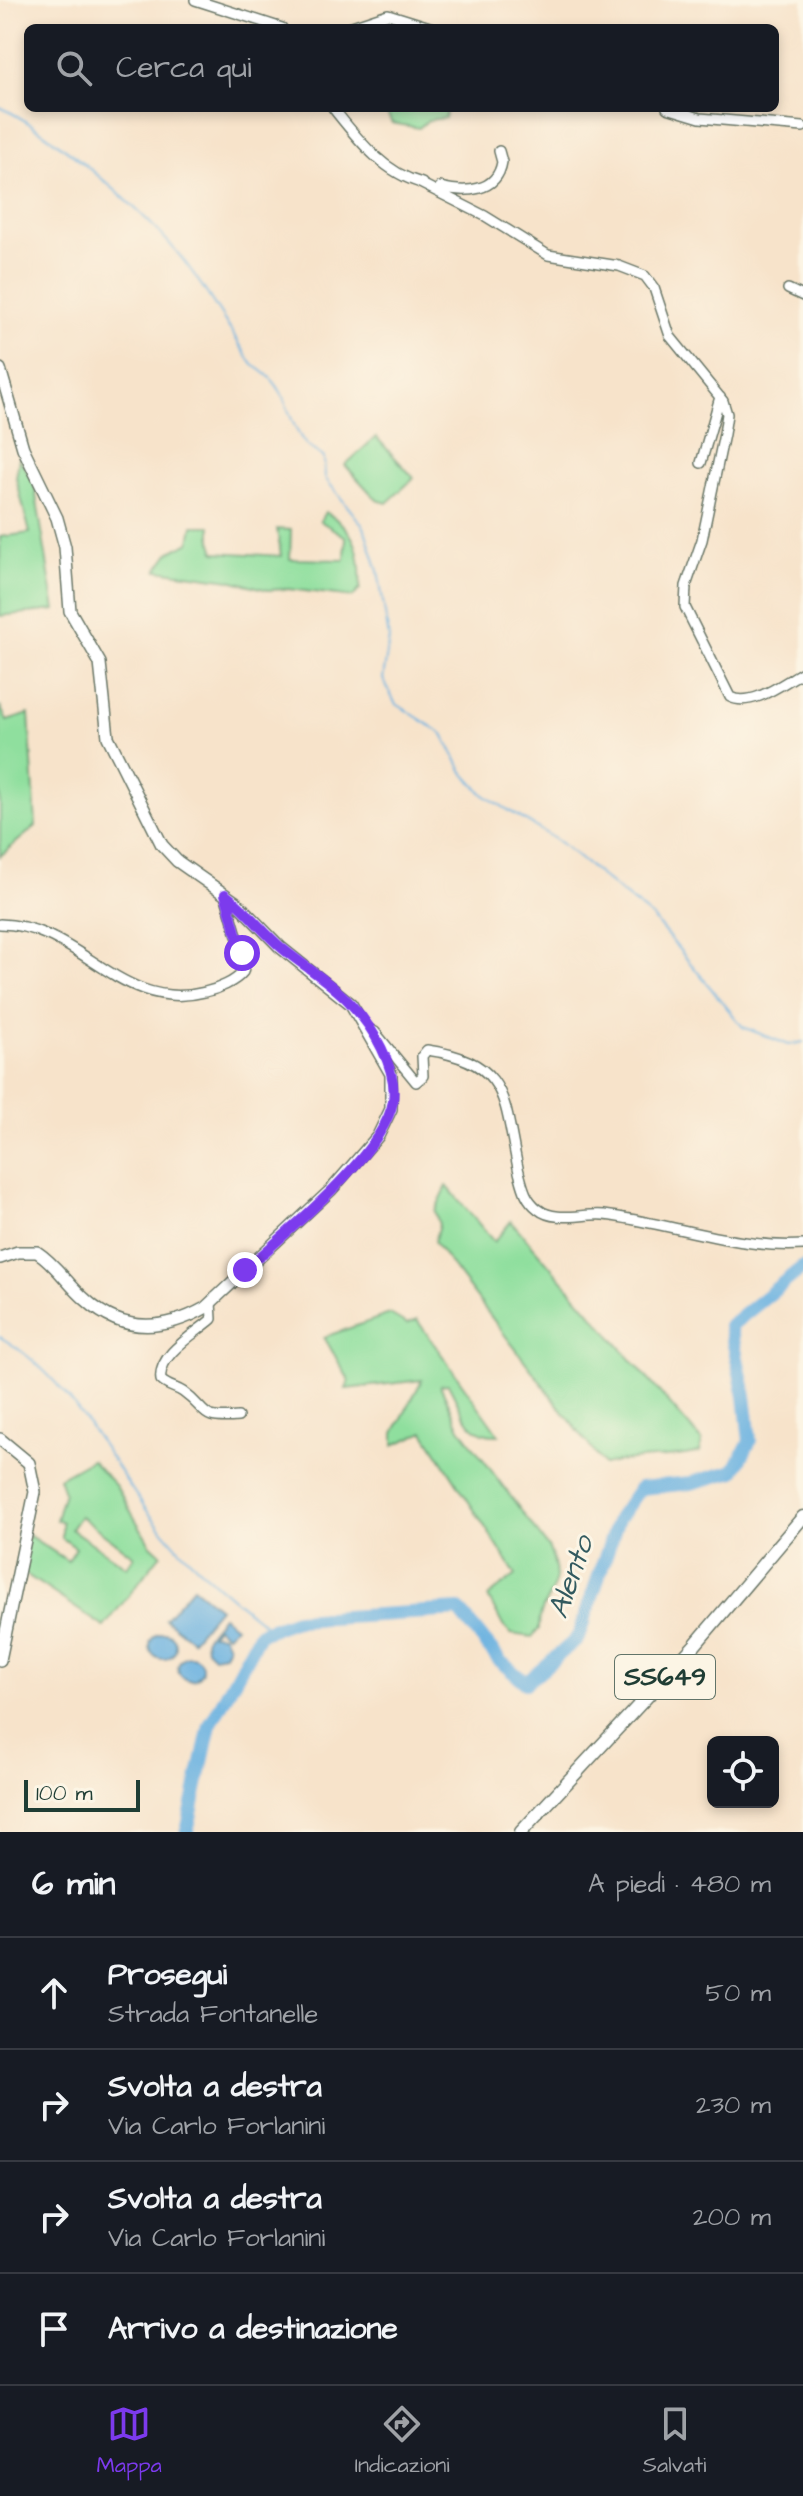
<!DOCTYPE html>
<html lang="it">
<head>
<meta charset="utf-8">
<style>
	:root { --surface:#171b24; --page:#242831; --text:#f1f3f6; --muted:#9ea1a6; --line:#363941; --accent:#7c3aed }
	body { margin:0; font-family:"Architects Daughter",sans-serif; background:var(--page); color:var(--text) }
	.controls { position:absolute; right:24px; bottom:24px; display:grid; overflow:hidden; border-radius:12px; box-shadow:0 4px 12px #0003 }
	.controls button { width:72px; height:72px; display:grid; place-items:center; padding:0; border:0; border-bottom:2px solid var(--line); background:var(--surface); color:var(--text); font:40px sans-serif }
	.scale { position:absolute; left:24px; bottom:20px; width:116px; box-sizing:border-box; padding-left:8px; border:4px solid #1f3d34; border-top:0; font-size:22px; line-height:28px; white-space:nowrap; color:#1f3d34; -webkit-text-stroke:6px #fcf5e5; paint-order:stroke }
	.stop { position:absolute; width:24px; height:24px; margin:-18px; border:6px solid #7c3aed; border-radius:50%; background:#fff }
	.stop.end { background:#7c3aed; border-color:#fff; box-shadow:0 2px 8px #0008 }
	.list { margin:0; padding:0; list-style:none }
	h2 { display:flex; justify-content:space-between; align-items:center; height:104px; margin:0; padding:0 32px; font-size:34px }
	h2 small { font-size:26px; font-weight:400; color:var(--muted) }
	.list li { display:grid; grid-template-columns:52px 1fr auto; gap:24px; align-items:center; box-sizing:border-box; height:112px; padding:0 32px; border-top:2px solid var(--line) }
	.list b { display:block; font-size:30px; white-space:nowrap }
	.list p { margin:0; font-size:26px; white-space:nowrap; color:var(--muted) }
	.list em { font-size:26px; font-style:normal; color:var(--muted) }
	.icon { flex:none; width:44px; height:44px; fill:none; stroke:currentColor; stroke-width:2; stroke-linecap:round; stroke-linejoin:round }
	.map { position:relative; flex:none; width:803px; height:1832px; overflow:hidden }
	.search { position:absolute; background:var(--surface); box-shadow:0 4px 12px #0003; left:24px; right:24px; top:24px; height:88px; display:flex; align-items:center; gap:20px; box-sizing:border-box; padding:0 28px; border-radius:12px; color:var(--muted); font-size:30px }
	.sheet { height:552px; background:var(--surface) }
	nav { display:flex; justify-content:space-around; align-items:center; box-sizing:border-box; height:112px; border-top:2px solid var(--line); background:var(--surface); font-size:22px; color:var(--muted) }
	nav a { display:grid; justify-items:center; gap:4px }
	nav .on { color:var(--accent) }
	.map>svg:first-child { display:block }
</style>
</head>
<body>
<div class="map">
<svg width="803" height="1832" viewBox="0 0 803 1832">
	<rect width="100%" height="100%" fill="#fcf5e5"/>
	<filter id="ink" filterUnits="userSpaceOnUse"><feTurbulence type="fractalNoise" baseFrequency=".0125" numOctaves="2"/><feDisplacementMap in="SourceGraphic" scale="16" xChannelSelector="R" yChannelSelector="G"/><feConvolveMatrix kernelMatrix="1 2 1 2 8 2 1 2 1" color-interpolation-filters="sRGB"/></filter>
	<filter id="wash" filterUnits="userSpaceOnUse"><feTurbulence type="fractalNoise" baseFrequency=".006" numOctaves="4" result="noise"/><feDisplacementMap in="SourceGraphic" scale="32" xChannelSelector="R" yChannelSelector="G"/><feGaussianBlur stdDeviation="1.8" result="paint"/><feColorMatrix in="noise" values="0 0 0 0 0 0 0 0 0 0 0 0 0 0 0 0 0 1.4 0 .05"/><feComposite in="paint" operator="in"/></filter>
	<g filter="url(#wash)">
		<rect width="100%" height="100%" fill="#f7e3ca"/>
		<path fill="#8fdf9e" stroke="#578e69" stroke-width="2" fill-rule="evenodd" d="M384 108H447L445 118 428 120 419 128 392 123Z
			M376 437 414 478 387 503 377 500 345 465Z
			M19 458 34 483 55 610 0 616V537L30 533 16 478Z
			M325 512C357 529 362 555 360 589L353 597 288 589 268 590 230 580 157 570 170 552 190 542 193 526H211V540L215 552 281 556 277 529 291 530 290 559 345 560 346 537 320 521Z
			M0 706 7 721 29 714 36 826 0 856Z
			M447 1186 494 1242 511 1221 702 1441 700 1452C668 1460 636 1456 604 1465L434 1242 439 1225 435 1211Z
			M390 1314 407 1324 417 1320 499 1435C466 1437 462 1407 448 1384L440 1385 460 1428 548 1547C570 1593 538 1594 539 1629L532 1637 511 1634 503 1626 488 1597 516 1575 424 1432 394 1445V1433L422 1380 346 1389 349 1380 324 1337Z
			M91 1460 116 1486 150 1544 161 1554 104 1627 21 1571 28 1535 68 1561 76 1548 62 1538V1522L56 1520 64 1492 59 1478ZM80 1516 134 1556 127 1567 71 1529Z"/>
		<path fill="#69b1e0" stroke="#44778a" stroke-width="2" d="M193 1587 219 1608 192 1640 165 1619Z
			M222 1616 235 1626 227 1635 216 1627 211 1634 223 1635 228 1645 224 1654 213 1656 206 1649 205 1638Z
			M150 1646a13 13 0 1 1 26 0a13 13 0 1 1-26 0Z
			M178 1668a12 12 0 1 1 24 0a12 12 0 1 1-24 0Z"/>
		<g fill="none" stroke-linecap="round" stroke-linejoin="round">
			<path stroke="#69b1e0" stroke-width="2" d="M0 107C52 131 149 215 184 261 209 293 230 331 253 365 292 387 282 413 304 442 309 449 318 452 324 458L325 478 364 527 378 571 389 638 383 679 395 703 443 734 463 772 484 795 558 841 653 918 743 1027 789 1045 803 1042
				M0 1337C69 1377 101 1449 148 1512 182 1557 225 1594 271 1629"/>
			<path stroke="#69b1e0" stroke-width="14" d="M187 1832 210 1725 260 1633 296 1620 459 1610 500 1661 526 1683 578 1638 618 1519 640 1488 691 1483 734 1471 750 1441 745 1396 730 1326 803 1267"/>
		</g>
	</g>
	<g filter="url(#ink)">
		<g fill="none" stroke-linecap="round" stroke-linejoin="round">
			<g stroke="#6b7768" stroke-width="12">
				<path id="minor" d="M195 0 282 28
					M346 28 388 14 433 28
					M333 108C357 138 383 173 422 183
					M667 108 700 118 803 127
					M418 182 485 216 548 255 619 266 645 276 654 288 670 336 723 401 727 414 724 434 702 540 686 586 685 607 730 697C752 708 783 683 803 672
					M440 187C464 193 497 193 502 162L499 151
					M788 289 803 296
					M701 463 720 397
					M0 924C81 925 119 1014 205 992 218 989 235 982 243 972L245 963 225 894
					M368 1029 375 1032 416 1082 423 1076 422 1056 427 1050C512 1062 503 1103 519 1172 523 1187 525 1199 538 1209 555 1223 583 1213 604 1215 671 1223 735 1249 803 1245
					M211 1302 212 1319C195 1334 157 1355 161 1380 168 1387 176 1387 183 1392 210 1411 197 1420 238 1417"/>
			</g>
			<g stroke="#6b7768" stroke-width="14">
				<path id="major" d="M0 369 23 448 57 518 65 547 70 611 100 663 108 737 162 845 177 861 237 903 280 947 351 1004 391 1074V1109L378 1136 331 1190 205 1308C164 1331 123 1334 86 1300 68 1285 57 1265 37 1252H18L0 1258
					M0 1439 29 1463 35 1492 0 1660"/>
			</g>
			<g stroke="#6b7768" stroke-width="15">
				<path id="highway" d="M521 1832 694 1646 803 1517"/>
			</g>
			<use href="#minor" stroke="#fff" stroke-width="9"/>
			<use href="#major" stroke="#fff" stroke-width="11"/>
			<use href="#highway" stroke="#fff" stroke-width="12"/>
		</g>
	</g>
	<g fill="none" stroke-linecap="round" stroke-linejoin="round" filter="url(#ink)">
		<path stroke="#7c3aed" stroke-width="10" d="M242 953 225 894C247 910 262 932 283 949 305 967 331 982 350 1003 372 1026 398 1068 393 1101 385 1153 284 1234 245 1270"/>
	</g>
	<g text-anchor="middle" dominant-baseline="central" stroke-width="6" stroke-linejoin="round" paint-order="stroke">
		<rect fill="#fcf5e5" stroke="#617469" stroke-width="2" x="615" y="1655" width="100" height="44" rx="6"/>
		<g font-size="26" font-weight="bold" fill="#1f3d34">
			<text x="665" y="1677">SS649</text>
		</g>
		<g font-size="30" font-style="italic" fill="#325a5f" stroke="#fcf5e5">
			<text transform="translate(571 1577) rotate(-71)">Alento</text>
		</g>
	</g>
</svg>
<div class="controls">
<button><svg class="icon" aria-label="locate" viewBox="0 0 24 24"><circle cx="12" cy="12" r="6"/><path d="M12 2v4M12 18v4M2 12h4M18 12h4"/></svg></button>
</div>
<div class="scale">100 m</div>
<div class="stop" style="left:242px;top:953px"></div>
<div class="stop end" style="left:245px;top:1270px"></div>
<div class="search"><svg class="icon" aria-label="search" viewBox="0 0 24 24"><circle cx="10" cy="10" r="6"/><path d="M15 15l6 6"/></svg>Cerca qui</div>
</div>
<section class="sheet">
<h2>6 min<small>A piedi · 480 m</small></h2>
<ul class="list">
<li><svg class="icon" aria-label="ahead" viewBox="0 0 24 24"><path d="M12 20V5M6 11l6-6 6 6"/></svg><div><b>Prosegui</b><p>Strada Fontanelle</p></div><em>50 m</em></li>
<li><svg class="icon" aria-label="right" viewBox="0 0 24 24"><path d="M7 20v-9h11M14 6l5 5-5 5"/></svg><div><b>Svolta a destra</b><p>Via Carlo Forlanini</p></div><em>230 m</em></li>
<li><svg class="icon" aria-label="right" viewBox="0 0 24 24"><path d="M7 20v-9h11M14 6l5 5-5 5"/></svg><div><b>Svolta a destra</b><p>Via Carlo Forlanini</p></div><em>200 m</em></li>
<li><svg class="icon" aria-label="arrive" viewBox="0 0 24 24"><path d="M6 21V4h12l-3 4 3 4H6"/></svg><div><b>Arrivo a destinazione</b></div></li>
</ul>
</section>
<nav>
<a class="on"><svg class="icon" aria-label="map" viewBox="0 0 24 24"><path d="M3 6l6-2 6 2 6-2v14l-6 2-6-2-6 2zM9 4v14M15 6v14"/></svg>Mappa</a>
<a><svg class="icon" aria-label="directions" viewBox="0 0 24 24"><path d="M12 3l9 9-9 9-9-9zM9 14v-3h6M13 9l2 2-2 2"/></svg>Indicazioni</a>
<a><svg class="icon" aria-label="saved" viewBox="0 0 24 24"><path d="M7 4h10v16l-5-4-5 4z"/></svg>Salvati</a>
</nav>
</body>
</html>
